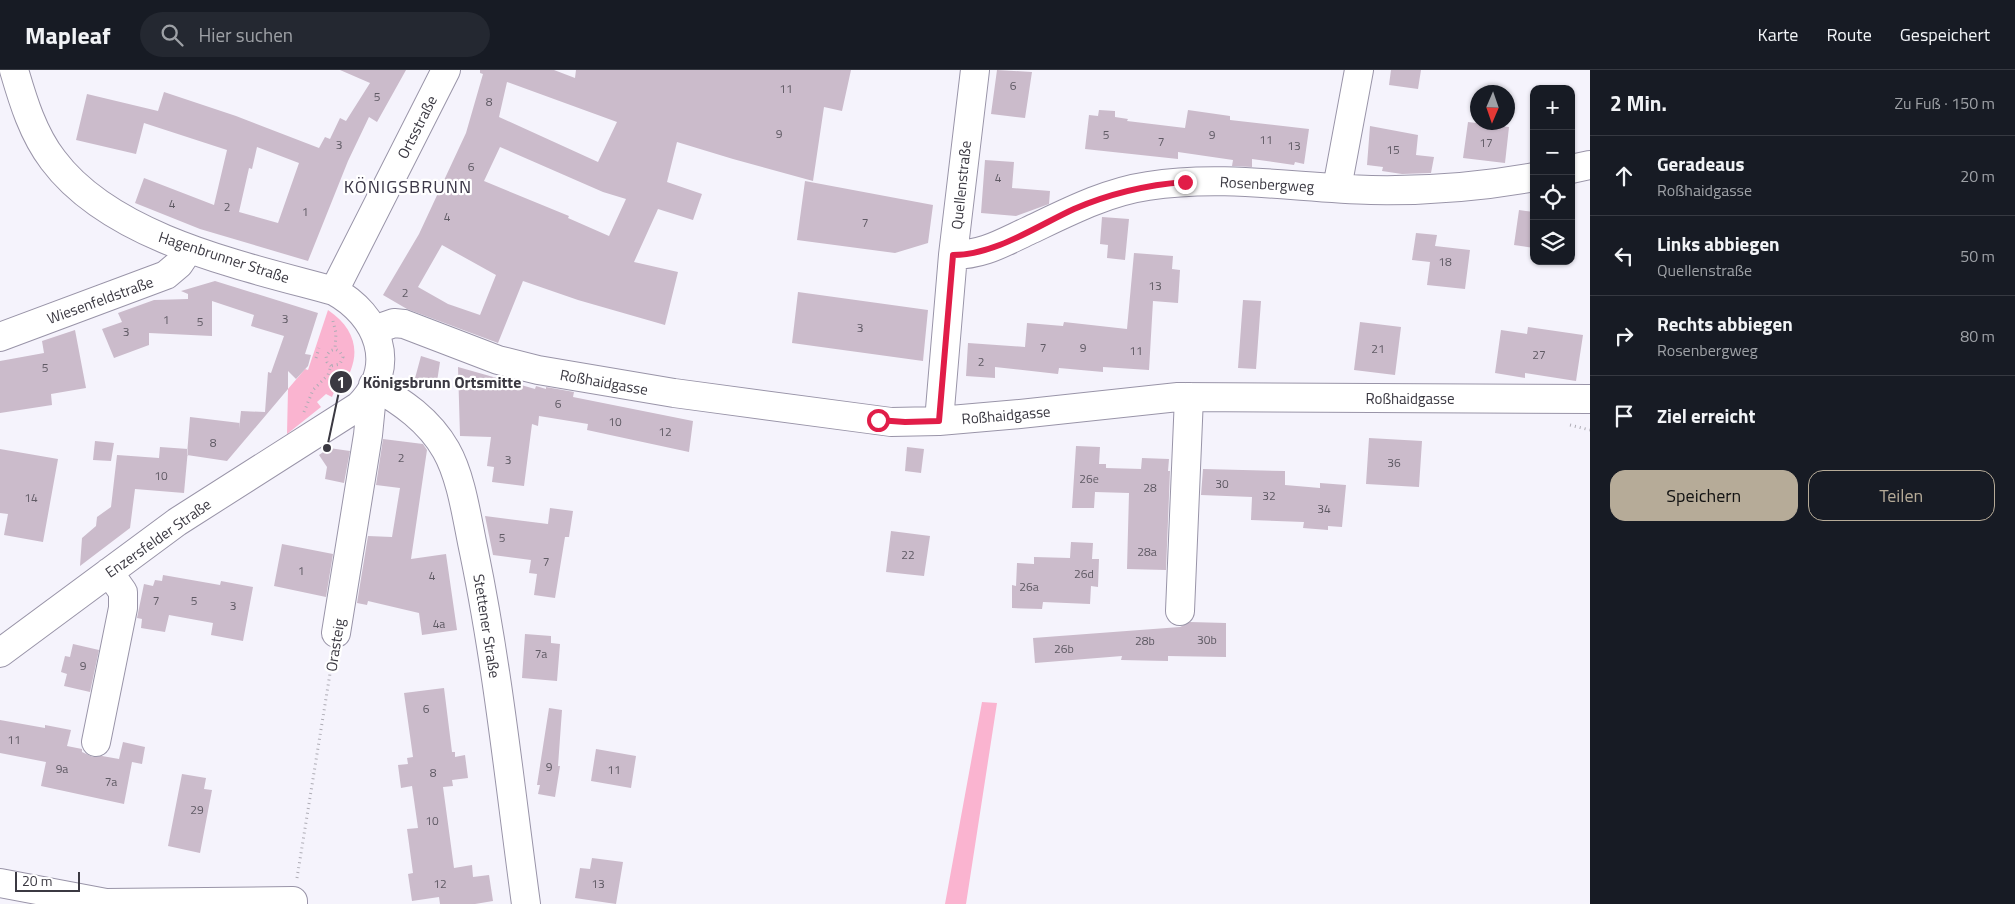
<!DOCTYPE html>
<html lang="de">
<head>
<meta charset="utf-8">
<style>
	:root { --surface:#171b24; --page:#242831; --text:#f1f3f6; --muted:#9ea1a6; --line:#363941; --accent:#b6ab98 }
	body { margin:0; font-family:"Titillium Web",sans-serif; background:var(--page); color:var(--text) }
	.controls { position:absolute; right:15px; top:15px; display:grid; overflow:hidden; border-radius:10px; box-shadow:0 1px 4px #0004 }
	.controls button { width:45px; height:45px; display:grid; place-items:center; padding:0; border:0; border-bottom:1px solid var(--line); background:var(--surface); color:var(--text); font:25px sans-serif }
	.compass { position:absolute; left:1470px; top:15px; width:45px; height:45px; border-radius:50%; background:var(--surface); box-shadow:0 1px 4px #0004; rotate:182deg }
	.scale { position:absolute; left:15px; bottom:12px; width:65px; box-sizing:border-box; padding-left:5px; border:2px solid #3b3942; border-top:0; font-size:14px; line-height:18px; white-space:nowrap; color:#3b3942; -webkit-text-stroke:4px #fff; paint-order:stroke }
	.stop { position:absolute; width:15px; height:15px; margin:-11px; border:4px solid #e11d48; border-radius:50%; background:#fff }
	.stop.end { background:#e11d48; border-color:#fff; box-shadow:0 1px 5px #0008 }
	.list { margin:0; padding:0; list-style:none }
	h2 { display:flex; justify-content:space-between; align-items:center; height:65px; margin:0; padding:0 20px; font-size:21px }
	h2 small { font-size:16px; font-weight:400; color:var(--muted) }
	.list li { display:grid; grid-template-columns:32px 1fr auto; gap:15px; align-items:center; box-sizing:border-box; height:80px; padding:0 20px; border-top:1px solid var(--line) }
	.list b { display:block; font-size:19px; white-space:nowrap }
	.list p { margin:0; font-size:16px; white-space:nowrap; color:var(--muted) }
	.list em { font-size:16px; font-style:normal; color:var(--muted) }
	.actions { display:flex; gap:10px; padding:15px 20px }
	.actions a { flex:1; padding:11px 0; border:1px solid var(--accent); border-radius:15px; text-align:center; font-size:18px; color:var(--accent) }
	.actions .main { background:var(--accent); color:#111 }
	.icon { flex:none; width:28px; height:28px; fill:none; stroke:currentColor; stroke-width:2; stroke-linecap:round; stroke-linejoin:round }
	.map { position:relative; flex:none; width:1590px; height:834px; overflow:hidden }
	header { display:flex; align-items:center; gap:30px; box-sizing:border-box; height:70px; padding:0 25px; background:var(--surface); border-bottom:1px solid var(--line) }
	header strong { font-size:24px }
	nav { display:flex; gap:28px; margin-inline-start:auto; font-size:18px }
	.search { width:350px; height:45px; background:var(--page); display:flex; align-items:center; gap:12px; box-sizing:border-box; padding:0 18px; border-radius:28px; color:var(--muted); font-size:19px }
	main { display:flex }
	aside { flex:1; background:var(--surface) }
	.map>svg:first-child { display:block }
</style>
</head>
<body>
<header>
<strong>Mapleaf</strong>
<div class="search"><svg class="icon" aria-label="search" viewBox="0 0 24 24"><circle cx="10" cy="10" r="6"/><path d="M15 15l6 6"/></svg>Hier suchen</div>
<nav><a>Karte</a><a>Route</a><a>Gespeichert</a></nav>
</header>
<main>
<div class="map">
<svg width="1590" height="834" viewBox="0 0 1590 834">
	<rect width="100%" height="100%" fill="#f5f3fc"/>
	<path fill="#fab4d0" d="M328 240C360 262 362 290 339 321L335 320 332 327 326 324 317 332 321 337 287 364 288 319 305 299 308 300Z
		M982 632 997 633 966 834H945Z"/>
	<path fill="#cbbbcb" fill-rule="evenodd" d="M340 0H406L377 52 369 47 348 91 308 191 200 159 135 133 144 108 214 135 227 80 144 53 136 84 76 70 87 24 158 41 164 22 236 46 319 78 325 67 330 69 340 48 346 51 370 13ZM257 77 299 93 278 153 239 142 249 98 252 99Z
		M480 0H554L575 8 576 0H851L842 41 824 37 813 111 733 89 677 72 667 112 702 124 693 150 658 139 634 192 678 202 665 255 578 230 523 211 498 273 407 239 383 225 419 164 466 63 483 4 480 3ZM507 12 617 52 598 92 499 47ZM500 77 603 122 626 129 609 166 568 148 569 146 484 111ZM442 175 496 205 480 245 448 234 418 217Z
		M997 0 1032 2 1025 48 991 44Z
		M1391 0H1421L1418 19 1389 15Z
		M1099 40 1115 41V47L1128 49 1127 51 1185 58 1188 40 1230 46V50L1309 59 1304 94 1295 92 1294 95 1252 89V97L1232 96 1233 90 1178 82V89L1085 79 1089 45 1098 46Z
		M1468 52 1509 57 1505 93 1463 88Z
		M1370 56 1418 65 1416 85 1434 87 1431 103 1402 104 1382 101 1383 97 1367 95Z
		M985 90 1014 92 1012 118 1050 121 1049 134 1016 146 981 143Z
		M805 111 933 135 928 173 895 183 797 170Z
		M1519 140 1534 142V178L1514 175Z
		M1102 147 1129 149 1125 190 1107 188 1108 175 1100 174Z
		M1416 163 1437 165 1435 176 1470 180 1465 219 1427 215 1430 192 1412 190Z
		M1134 183 1173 186 1172 199 1180 200 1178 233 1153 231 1149 300 1103 297V302L1059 298 1058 304 995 297V308L966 306 968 273 1025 277 1027 253 1063 256 1064 252 1127 259Z
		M215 211 318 243 305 284 311 285 308 296 296 309 288 301V319L227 391 187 385 190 347 240 353 239 359 241 341 265 342 268 302 271 303 284 266 251 256 254 245 212 231V266L149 263V275L114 288 102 259 122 252 118 243 154 230 188 229V224L181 221Z
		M798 222 928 240 923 291 792 273Z
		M1243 230 1261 231 1256 299 1238 298Z
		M1360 252 1401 257 1395 305 1354 300Z
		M1528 257 1583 265 1576 311 1525 303V308L1495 303 1501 260 1527 264Z
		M75 260 86 318 51 324 52 335 0 343V291L44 283 42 271Z
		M421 286 440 292 436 318 414 312Z
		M458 297 535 319 536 316 546 319V317L574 322 573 327 693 351 689 382 587 360 588 354 539 346 538 356 532 354 524 416 492 412 494 397 487 396 491 367 460 366Z
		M1369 368 1422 371 1419 417 1366 414Z
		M383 369 423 374 427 380 411 489 446 484 457 560 422 565 419 543 368 531 367 535 357 533 368 466 392 467 400 418 376 415Z
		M95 371 114 373 111 391 93 390Z
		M1076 376 1100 377 1099 394H1106V398L1141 399 1142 388 1169 389 1168 401H1170L1166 500 1127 499 1129 423 1095 422 1094 438H1072Z
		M160 377 188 379 184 423 135 419 130 458 80 496 82 468 96 456 97 447 111 437 117 385 159 388Z
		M907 377 924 379 921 403 905 401Z
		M329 378 350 381 344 413 325 409 327 397 319 385Z
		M0 379 58 389 43 472 4 465 8 444 0 443Z
		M1203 399 1285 401V415L1320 418V413L1346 415 1342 457 1328 456V460L1303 458 1304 452 1251 450 1252 427 1201 425Z
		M550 438 573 441 569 467H565L555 528 534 525 537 504 529 503 531 490 493 485 485 446 548 454Z
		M891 461 930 466 924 506 886 502Z
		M1071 472 1093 473 1092 489H1099L1098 517 1091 516 1090 534 1043 532 1042 539 1012 538V515L1016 516 1017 493 1034 494V487L1070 488Z
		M282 474 333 484 326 527 274 516Z
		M163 505 220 515 221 511 253 517 243 571 211 565 213 553 169 545 165 562 141 558 142 549 137 548 144 514 153 516 155 510 162 511Z
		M1190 552 1226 553V587L1168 586V591L1121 590 1122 586 1035 593 1033 568 1180 557Z
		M525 564 551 566V573L560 574 557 611 522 608Z
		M73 574 99 580 90 622 64 616 67 604 61 602 65 586 70 587Z
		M444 618 452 682H455V687L465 685 468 708 452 710 453 716 443 717 454 798 472 795 473 807 489 805 493 831 475 834H440L439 827 412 831 408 804 413 803 407 759 418 758 412 716 401 718 398 695 408 694 407 688 413 687 404 623Z
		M549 638 562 640 558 696H560L555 727 538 724 540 715H537Z
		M0 650 45 658V655L71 660 67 676 82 679V682L93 687 102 686 119 689 123 672 145 677 142 694 132 692 124 734 41 716 46 692 0 683Z
		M596 679 636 686 631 718 591 711Z
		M182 704 206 708 204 719 212 720 200 783 168 776Z
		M592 788 623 792 616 834 575 828 580 798 590 799Z"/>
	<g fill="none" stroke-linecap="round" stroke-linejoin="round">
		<g stroke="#9994a8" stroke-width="30">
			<path id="minor" d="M1571 99 1590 95
				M1337 118 1359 0
				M953 185C983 185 1002 173 1028 161 1066 143 1106 122 1148 116 1223 104 1297 118 1371 120 1426 121 1480 117 1534 107
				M334 221 446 0
				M374 260 394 253 404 254 498 290 538 300 674 323 891 352 939 351 1020 344 1178 327 1590 329
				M0 267 166 205 179 194 189 179
				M373 315C402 332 429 350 446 380 462 408 467 450 474 482 498 598 510 717 526 834
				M939 351 953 185 975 0
				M1180 541 1189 327
				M336 563 368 365 373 315
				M0 583 177 452 359 336C399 296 378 245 334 221 243 196 112 169 53 90 33 64 23 31 14 0
				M96 672 123 538V522L109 502
				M0 813 106 833 293 831V834"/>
		</g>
		<path stroke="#aeacb5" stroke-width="3" stroke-dasharray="1 4" stroke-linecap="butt" d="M333 251 336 263 335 279 340 282 343 287 340 294 331 296 328 305 334 322
			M316 288 319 278
			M331 296 327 292 326 286 330 281 335 279
			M304 342 313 320 327 306
			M1570 355 1590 360
			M297 808 333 585"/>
		<use href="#minor" stroke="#fff" stroke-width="28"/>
	</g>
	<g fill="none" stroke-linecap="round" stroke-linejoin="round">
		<path stroke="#e11d48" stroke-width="6" d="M878 350 905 352 939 351 953 185C995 185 1037 156 1074 139 1111 123 1145 115 1185 112"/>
	</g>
	<g text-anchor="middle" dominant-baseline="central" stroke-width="4.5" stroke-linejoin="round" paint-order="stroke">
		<g font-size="12" fill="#5f5a64">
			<text x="1013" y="15">6</text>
			<text x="786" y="18">11</text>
			<text x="377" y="26">5</text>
			<text x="489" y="31">8</text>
			<text x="779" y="63">9</text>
			<text x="1106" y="64">5</text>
			<text x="1212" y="64">9</text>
			<text x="1266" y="69">11</text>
			<text x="1161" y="71">7</text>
			<text x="1486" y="72">17</text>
			<text x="339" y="74">3</text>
			<text x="1294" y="75">13</text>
			<text x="1393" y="79">15</text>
			<text x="471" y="96">6</text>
			<text x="998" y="107">4</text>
			<text x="172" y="133">4</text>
			<text x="227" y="136">2</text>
			<text x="305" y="141">1</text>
			<text x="447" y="146">4</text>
			<text x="865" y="152">7</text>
			<text x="1445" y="191">18</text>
			<text x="1155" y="215">13</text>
			<text x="405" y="222">2</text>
			<text x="285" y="248">3</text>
			<text x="166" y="249">1</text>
			<text x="200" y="251">5</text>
			<text x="860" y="257">3</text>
			<text x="126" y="261">3</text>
			<text x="1043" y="277">7</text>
			<text x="1083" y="277">9</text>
			<text x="1378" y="278">21</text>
			<text x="1136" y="280">11</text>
			<text x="1539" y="284">27</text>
			<text x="981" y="291">2</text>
			<text x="45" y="297">5</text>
			<text x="558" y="333">6</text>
			<text x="615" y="351">10</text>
			<text x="665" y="361">12</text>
			<text x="213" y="372">8</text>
			<text x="401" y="387">2</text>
			<text x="508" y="389">3</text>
			<text x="1394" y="392">36</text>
			<text x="161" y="405">10</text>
			<text x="1089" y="408">26e</text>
			<text x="1222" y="413">30</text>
			<text x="1150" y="417">28</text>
			<text x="1269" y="425">32</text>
			<text x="31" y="427">14</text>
			<text x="1324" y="438">34</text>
			<text x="502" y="467">5</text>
			<text x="1147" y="481">28a</text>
			<text x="908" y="484">22</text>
			<text x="546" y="491">7</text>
			<text x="301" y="500">1</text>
			<text x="1084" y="503">26d</text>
			<text x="432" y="505">4</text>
			<text x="1029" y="516">26a</text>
			<text x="156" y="530">7</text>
			<text x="194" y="530">5</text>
			<text x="233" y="535">3</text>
			<text x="439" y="553">4a</text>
			<text x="1207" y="569">30b</text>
			<text x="1145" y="570">28b</text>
			<text x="1064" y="578">26b</text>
			<text x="541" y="583">7a</text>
			<text x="83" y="595">9</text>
			<text x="426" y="638">6</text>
			<text x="14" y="669">11</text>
			<text x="549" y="696">9</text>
			<text x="62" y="698">9a</text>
			<text x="614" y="699">11</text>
			<text x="433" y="702">8</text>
			<text x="111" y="711">7a</text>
			<text x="197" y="739">29</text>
			<text x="432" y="750">10</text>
			<text x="440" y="813">12</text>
			<text x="598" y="813">13</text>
		</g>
		<g font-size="15" fill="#3b3942" stroke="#fff">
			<text transform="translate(417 57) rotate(-63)">Ortsstraße</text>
			<text transform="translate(1267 114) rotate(3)">Rosenbergweg</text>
			<text transform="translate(961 115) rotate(-84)">Quellenstraße</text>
			<text transform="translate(224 187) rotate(18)">Hagenbrunner Straße</text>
			<text transform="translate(100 230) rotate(-20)">Wiesenfeldstraße</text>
			<text transform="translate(604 312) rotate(10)">Roßhaidgasse</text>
			<text x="1410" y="328">Roßhaidgasse</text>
			<text transform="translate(1006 345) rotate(-5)">Roßhaidgasse</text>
			<text transform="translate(158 468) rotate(-35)">Enzersfelder Straße</text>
			<text transform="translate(487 556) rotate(81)">Stettener Straße</text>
			<text transform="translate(335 575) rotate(-81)">Orasteig</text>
		</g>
		<g font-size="18" letter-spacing="1" fill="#3b3747" stroke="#fff">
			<text x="408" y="116">KÖNIGSBRUNN</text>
		</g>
	</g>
	<path fill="none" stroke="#3b3942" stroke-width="2" d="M327 378L341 312"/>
	<g fill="#3b3942" stroke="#fff" stroke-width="2">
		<circle cx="327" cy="378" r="5"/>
		<circle cx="341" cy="312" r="12"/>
	</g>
	<g font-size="15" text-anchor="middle" font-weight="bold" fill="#fff">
		<text x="341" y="318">1</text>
	</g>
	<g font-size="16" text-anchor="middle" font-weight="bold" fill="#3b3942" stroke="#fff" stroke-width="4.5" stroke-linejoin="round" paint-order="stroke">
		<text x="442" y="318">Königsbrunn Ortsmitte</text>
	</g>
</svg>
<div class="controls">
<button>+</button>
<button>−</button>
<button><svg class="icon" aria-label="locate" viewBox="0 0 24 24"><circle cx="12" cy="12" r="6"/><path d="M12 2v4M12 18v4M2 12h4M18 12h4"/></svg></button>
<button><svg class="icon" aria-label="layers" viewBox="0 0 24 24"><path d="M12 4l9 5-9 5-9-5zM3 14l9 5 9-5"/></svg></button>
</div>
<svg class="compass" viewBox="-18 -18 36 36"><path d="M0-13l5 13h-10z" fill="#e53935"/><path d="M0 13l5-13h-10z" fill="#9ea1a6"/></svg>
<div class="scale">20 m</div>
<div class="stop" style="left:878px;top:350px"></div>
<div class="stop end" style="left:1185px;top:112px"></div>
</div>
<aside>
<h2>2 Min.<small>Zu Fuß · 150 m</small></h2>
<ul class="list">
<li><svg class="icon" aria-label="ahead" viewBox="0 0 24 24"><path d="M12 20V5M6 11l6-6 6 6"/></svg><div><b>Geradeaus</b><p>Roßhaidgasse</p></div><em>20 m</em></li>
<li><svg class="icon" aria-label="left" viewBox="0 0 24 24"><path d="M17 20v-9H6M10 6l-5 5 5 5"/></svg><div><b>Links abbiegen</b><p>Quellenstraße</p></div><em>50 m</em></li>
<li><svg class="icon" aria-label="right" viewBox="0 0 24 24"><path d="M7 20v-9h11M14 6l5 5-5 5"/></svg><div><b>Rechts abbiegen</b><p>Rosenbergweg</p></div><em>80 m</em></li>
<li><svg class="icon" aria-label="arrive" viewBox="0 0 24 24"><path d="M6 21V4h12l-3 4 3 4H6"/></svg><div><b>Ziel erreicht</b></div></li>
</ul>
<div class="actions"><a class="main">Speichern</a><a>Teilen</a></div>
</aside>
</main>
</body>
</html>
